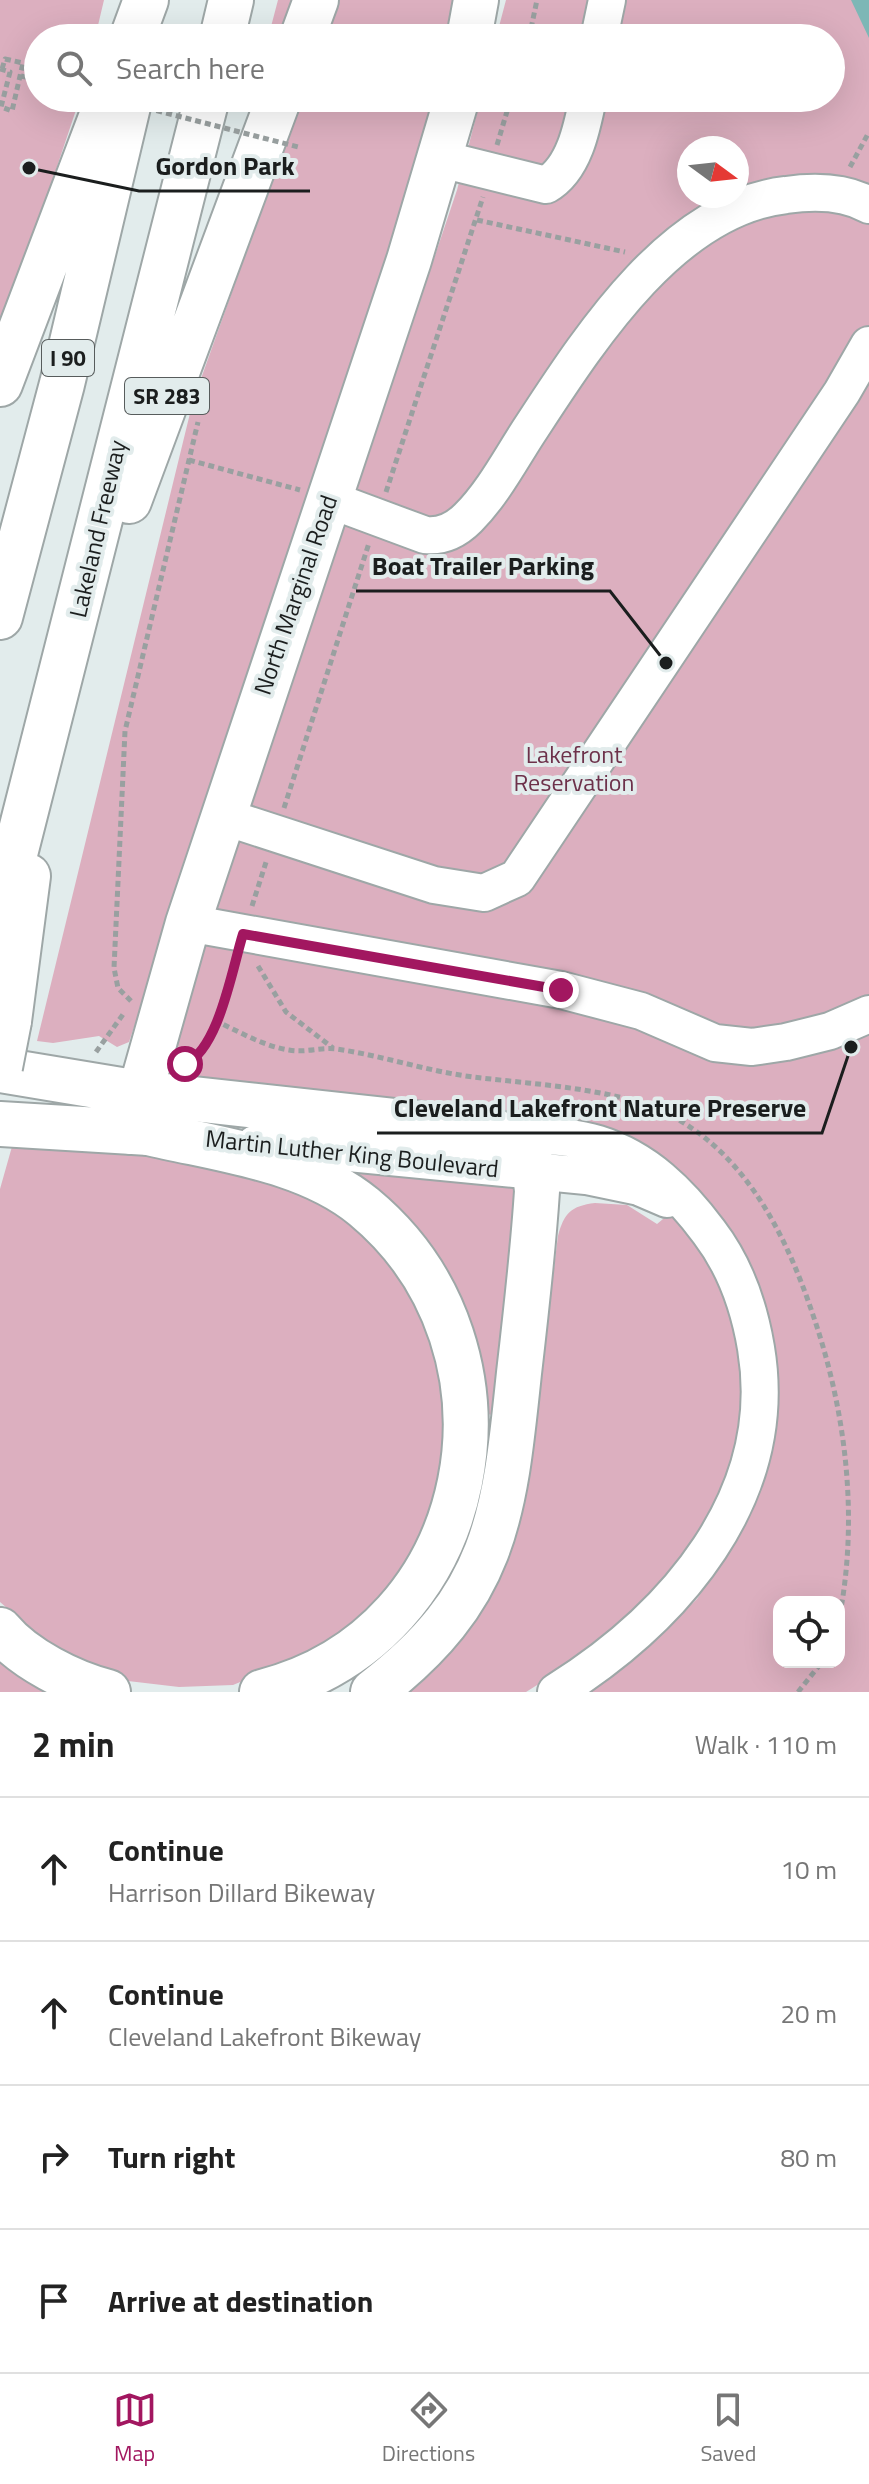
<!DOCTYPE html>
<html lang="en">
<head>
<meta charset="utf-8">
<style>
  body { margin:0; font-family:"Titillium Web",sans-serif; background:#f2f2f2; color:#222 }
  .controls { position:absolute; right:24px; bottom:24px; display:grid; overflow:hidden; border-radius:16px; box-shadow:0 8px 32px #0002 }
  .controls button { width:72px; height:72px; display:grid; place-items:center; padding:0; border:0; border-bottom:2px solid #e0e0e0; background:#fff; color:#222; font:40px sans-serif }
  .compass { position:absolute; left:677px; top:136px; width:72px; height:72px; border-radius:50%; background:#fff; box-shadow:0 8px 32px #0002; rotate:105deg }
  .stop { position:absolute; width:24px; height:24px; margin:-18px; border:6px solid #a21760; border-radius:50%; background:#fff }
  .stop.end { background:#a21760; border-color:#fff; box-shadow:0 2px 8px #0008 }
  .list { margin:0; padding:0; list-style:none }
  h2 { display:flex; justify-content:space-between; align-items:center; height:104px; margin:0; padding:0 32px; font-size:34px }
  h2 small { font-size:26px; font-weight:400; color:#767676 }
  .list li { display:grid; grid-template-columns:52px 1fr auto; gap:24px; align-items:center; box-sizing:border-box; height:144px; padding:0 32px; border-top:2px solid #e0e0e0 }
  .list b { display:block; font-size:30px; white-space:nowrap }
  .list p { margin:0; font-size:26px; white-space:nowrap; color:#767676 }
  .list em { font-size:26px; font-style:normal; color:#767676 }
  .icon { flex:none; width:44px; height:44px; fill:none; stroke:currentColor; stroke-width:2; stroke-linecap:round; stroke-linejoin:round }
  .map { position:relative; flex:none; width:869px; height:1692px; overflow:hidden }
  .search { position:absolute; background:#fff; box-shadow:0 8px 32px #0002; left:24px; right:24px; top:24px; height:88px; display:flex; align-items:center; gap:20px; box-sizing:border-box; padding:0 28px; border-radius:44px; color:#767676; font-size:30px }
  .sheet { height:680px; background:#fff }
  nav { display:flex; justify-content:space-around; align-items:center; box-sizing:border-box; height:112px; border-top:2px solid #e0e0e0; background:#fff; font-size:22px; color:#767676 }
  nav a { display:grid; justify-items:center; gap:4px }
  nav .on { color:#a21760 }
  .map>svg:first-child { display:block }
  .green { fill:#dcafbf; fill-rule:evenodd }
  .water { fill:#7db7b6 }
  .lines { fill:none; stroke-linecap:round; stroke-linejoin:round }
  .minor-casing { stroke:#9ea7a7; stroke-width:40 }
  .major-casing { stroke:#9ea7a7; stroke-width:48 }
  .highway-casing { stroke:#9ea7a7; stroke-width:48 }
  .path { stroke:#99a0a0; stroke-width:5; stroke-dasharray:6 4; stroke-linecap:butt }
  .minor { stroke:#fff; stroke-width:36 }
  .major { stroke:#fff; stroke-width:44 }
  .highway { stroke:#fff; stroke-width:44 }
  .highway-bridge-casing { stroke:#9ea7a7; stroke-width:48; stroke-linecap:butt }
  .path-bridge { stroke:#99a0a0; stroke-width:5; stroke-dasharray:6 4; stroke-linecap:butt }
  .highway-bridge { stroke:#fff; stroke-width:44 }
  .route { stroke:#a21760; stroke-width:10 }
  .labels { text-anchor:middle; stroke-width:8; stroke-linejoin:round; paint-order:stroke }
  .shield { fill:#e2ecec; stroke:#575c5c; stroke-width:2 }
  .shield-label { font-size:22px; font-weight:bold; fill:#1b1e1e }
  .street-label { font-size:24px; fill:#1b1e1e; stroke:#e2ecec }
  .park-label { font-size:24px; fill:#6d314a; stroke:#e2ecec }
  .leader { fill:none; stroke:#1b1e1e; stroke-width:3 }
  .callout-dot { fill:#1b1e1e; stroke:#e2ecec; stroke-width:3 }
  .callout-label { font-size:26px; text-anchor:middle; font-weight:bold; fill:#1b1e1e; stroke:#e2ecec; stroke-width:8; stroke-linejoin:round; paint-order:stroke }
</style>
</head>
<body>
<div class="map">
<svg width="869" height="1692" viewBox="0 0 869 1692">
  <rect width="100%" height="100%" fill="#e2ecec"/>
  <!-- green -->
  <path class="green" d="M0,0H104L95,38H38V98H80L0,337Z
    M278,0H304L289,38H268Z
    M336,0H461L453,38H321Z
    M506,0H869V1692H583L664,1630L697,1599L718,1567L738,1536L754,1499L776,1391L668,1170L205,1084C167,1058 177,1034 187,994L457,190L481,98H831V38H496ZM689,148H737V196H689ZM779,1602H839V1662H779Z
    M297,98H436L351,382L129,1042L117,1047L99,1036L53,1043L37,1041L193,401L257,222L268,170Z
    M13,1143L256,1167L317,1192L372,1242L414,1293L444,1365L452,1440L435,1516L404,1577L343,1640L233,1685L179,1687L111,1679L51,1646L0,1602V1189Z
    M341,1167L514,1182L520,1210L500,1417L484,1413Z
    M595,1203L627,1205L657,1224L669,1214L704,1249L733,1311L743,1360L742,1414L732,1472L669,1583L569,1665L526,1692H410C431,1676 448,1655 464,1634C525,1553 527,1497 538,1400C545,1346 551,1291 558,1236C564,1213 571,1206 595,1203Z
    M0,1646L73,1692H0Z"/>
  <!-- water -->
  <path class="water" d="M851,0H869V38Z"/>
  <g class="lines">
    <!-- minor casing -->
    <g class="minor-casing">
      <path id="minor" d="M599,38L607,0
        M441,159L546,185C574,169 582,128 588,98
        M328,499L425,535C442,537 456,530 468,518C492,494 509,462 527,434C586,344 670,208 786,195C814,191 844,191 869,205
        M222,816L434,885L484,893L517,878L842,392L869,345
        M188,923L561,990L641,1011L715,1043L752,1047L786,1042L830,1031L869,1014
        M496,1132C529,1136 565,1134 598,1144C646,1159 680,1193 709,1232C735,1266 749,1306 756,1348C781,1497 674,1618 556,1692
        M255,1144L586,1176L639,1187L667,1199"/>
    </g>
    <!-- major casing -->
    <g class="major-casing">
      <path id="major" d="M469,38L476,0
        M0,1070L139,1093L496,1132
        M0,1124L149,1133
        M129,1132L188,923L409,260L457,98"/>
    </g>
    <!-- highway casing -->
    <g class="highway-casing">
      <path id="highway" d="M132,38L146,0
        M222,38L231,0
        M302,38L316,0
        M0,384L102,115
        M129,501L279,98
        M0,617L62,384L130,98
        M0,913L207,98
        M9,1021L28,876
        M149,1133C220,1150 306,1159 364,1207C535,1349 483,1636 262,1692
        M0,1630C24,1659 72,1683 108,1692
        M373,1692C496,1598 504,1518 519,1373C526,1313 533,1252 537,1191C535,1160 525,1145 496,1132"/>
    </g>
    <!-- path -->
    <path class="path" d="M529,38L537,0
      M0,69L10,72L1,107L12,111L23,63L5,59L2,69
      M21,76L38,80
      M497,145L511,98
      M850,167L869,132
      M477,220L625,252
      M189,460L300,490
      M386,492L483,197
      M284,808L369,543
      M252,906L267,859
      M234,962L216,1021C240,1032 263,1046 289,1050C305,1053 321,1047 337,1049C383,1056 427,1071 473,1077C523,1083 575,1086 623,1098C729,1123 781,1219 813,1315C846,1411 859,1518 839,1619
      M258,966L286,1012L333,1048
      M131,1001L118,988L114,968L125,731L198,422
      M96,1052L124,1013
      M186,1064L204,1050L216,1021
      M798,1692L822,1662"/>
    <!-- minor -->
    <use href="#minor" class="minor"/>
    <!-- major -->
    <use href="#major" class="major"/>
    <!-- highway -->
    <use href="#highway" class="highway"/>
    <!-- highway-bridge casing -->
    <g class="highway-bridge-casing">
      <path id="highway-bridge" d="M0,1067L9,1021"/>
    </g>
    <!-- path-bridge -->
    <path class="path-bridge" d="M108,98L298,147"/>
    <!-- highway-bridge -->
    <use href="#highway-bridge" class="highway-bridge"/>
  </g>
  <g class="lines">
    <!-- route -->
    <path class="route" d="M185,1064C219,1049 232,969 243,934L561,990"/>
  </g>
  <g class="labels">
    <!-- shield labels -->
    <g class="shield">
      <rect x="42" y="340" width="52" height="36" rx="6"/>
      <rect x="125" y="378" width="84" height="36" rx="6"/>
    </g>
    <g class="shield-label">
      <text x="68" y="366">I 90</text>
      <text x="167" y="404">SR 283</text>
    </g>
    <!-- street labels -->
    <g class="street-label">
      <text transform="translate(98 529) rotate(-77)" y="8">Lakeland Freeway</text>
      <text transform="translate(296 595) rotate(-71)" y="8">North Marginal Road</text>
      <text transform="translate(352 1154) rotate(6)" y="8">Martin Luther King Boulevard</text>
    </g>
    <!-- park labels -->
    <g class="park-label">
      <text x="574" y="763">Lakefront<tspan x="574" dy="28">Reservation</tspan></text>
    </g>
  </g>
  <!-- callouts -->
  <path class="leader" d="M29 168L139 191H310M666 663L610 591H356M851 1047L822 1133H377"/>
  <g class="callout-dot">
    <circle cx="29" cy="168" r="8"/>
    <circle cx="666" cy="663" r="8"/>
    <circle cx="851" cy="1047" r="8"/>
  </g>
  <g class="callout-label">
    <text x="225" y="175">Gordon Park</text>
    <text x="483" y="575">Boat Trailer Parking</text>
    <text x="600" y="1117">Cleveland Lakefront Nature Preserve</text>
  </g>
</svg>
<div class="controls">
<button><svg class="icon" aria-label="locate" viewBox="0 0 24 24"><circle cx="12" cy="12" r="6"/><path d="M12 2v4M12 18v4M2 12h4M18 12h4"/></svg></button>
</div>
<svg class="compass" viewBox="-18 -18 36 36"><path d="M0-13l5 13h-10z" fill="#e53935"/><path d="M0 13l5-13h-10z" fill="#767676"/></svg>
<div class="stop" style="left:185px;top:1064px"></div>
<div class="stop end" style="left:561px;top:990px"></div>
<div class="search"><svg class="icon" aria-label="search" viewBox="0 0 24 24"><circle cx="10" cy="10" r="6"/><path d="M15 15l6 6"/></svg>Search here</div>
</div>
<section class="sheet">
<h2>2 min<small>Walk · 110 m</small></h2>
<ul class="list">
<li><svg class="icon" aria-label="ahead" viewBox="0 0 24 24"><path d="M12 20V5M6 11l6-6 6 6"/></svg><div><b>Continue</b><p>Harrison Dillard Bikeway</p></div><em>10 m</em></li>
<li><svg class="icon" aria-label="ahead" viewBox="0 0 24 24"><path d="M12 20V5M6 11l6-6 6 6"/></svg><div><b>Continue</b><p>Cleveland Lakefront Bikeway</p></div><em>20 m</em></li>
<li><svg class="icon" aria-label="right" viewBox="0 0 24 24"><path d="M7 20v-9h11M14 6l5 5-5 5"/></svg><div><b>Turn right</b></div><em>80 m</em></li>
<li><svg class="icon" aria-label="arrive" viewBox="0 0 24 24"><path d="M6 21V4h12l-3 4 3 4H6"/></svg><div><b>Arrive at destination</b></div></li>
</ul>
</section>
<nav>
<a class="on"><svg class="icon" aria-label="map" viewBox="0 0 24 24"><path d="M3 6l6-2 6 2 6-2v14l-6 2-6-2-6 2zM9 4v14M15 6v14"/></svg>Map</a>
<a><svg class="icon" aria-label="directions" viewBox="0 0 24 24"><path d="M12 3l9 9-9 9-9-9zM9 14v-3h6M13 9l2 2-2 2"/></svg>Directions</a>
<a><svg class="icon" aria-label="saved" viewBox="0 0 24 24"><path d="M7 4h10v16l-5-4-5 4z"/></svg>Saved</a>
</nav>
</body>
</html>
